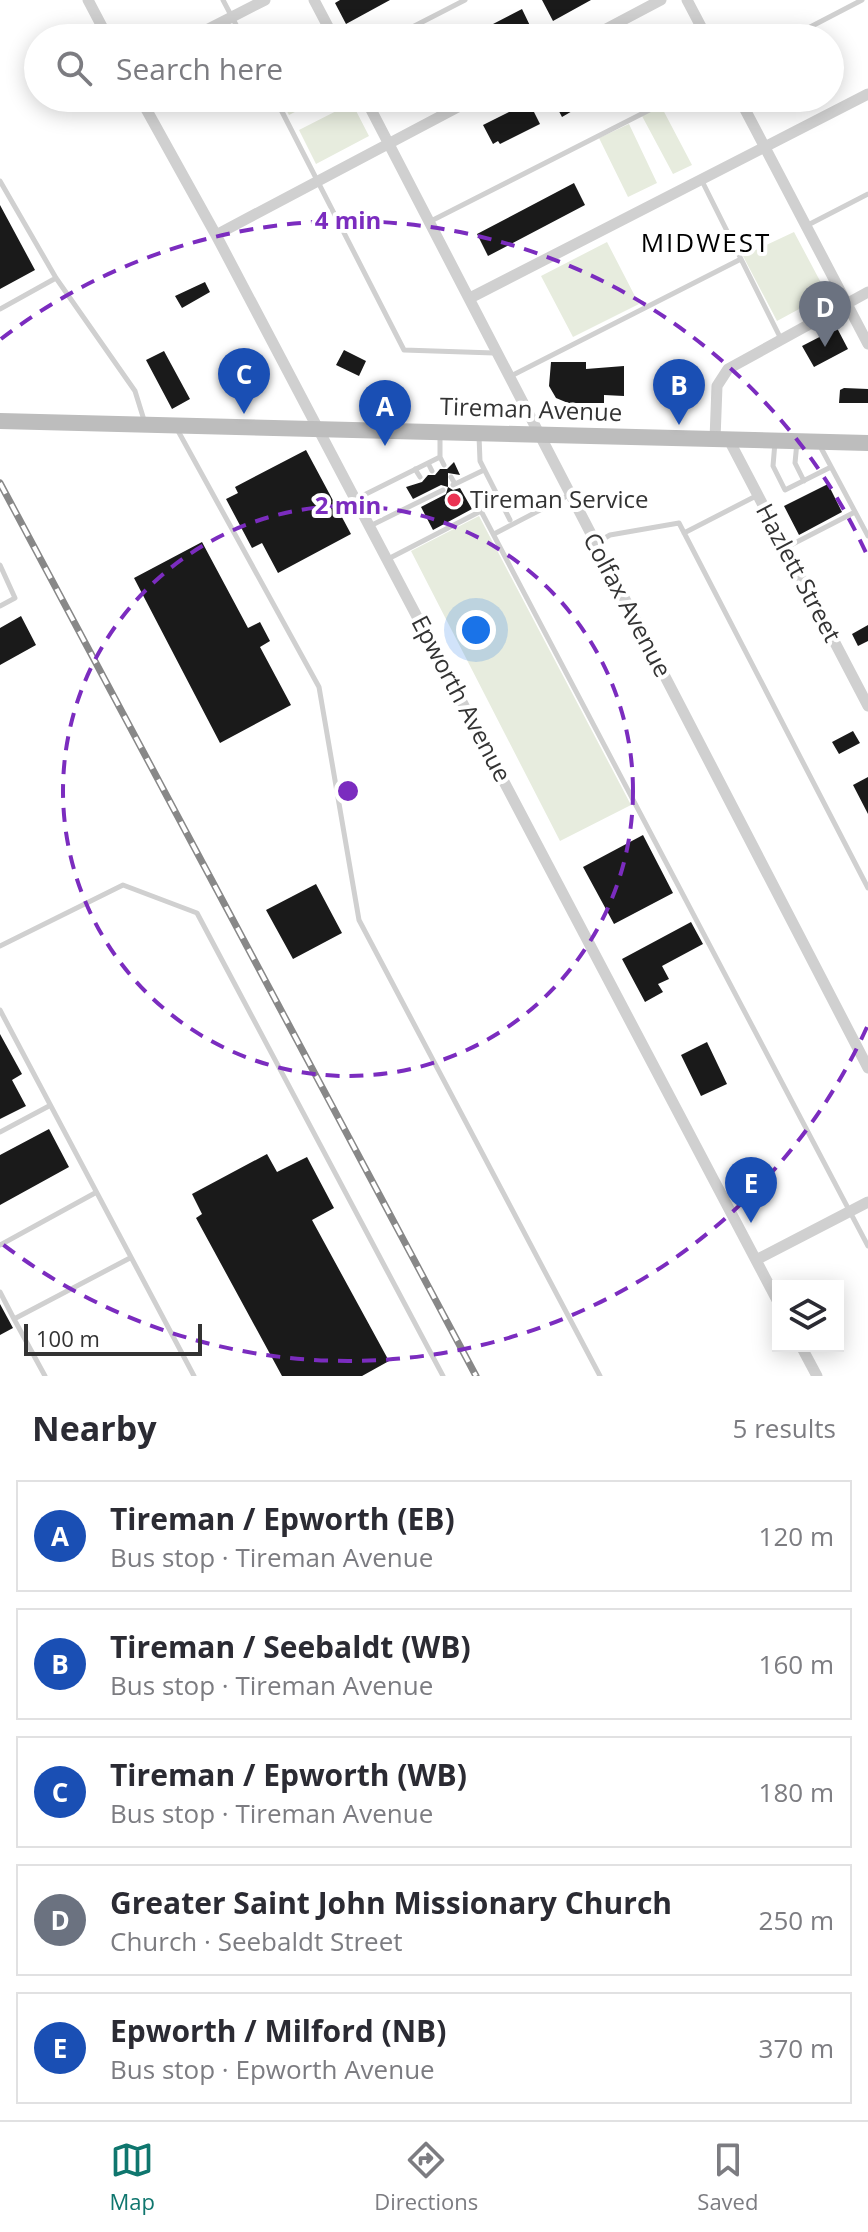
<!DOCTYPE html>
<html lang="en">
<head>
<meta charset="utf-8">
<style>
  body { margin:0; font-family:"Open Sans",sans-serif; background:#f7f7f7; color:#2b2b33 }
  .controls { position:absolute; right:24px; bottom:24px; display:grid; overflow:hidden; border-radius:0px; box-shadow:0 4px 20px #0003 }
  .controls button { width:72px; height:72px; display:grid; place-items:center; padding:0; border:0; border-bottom:2px solid #e1e1e2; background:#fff; color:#2b2b33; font:40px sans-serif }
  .scale { position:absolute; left:24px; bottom:20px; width:178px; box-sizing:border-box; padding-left:8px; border:4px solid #333; border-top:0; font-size:22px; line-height:28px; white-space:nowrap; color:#333; -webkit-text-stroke:6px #fff; paint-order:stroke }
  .you { position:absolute; left:476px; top:630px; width:28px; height:28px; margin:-20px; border:6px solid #fff; border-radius:50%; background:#1a73e8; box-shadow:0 0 0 12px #1a73e833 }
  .badge { display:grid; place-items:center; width:52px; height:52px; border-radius:50%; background:#0f766e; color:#fff; font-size:26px; font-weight:700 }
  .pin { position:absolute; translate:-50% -66px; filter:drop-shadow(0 2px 4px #0008) }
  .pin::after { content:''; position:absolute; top:42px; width:28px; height:24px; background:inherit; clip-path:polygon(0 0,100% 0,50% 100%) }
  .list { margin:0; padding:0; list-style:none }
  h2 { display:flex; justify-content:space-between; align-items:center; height:104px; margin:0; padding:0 32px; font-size:34px }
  h2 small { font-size:26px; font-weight:400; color:#7c7c81 }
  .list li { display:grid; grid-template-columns:52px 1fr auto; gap:24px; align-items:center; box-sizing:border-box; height:112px; margin:0 16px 16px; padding:0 16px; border:2px solid #e1e1e2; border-radius:0px }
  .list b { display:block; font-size:30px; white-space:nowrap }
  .list p { margin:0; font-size:26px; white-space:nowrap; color:#7c7c81 }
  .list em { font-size:26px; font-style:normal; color:#7c7c81 }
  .icon { flex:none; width:44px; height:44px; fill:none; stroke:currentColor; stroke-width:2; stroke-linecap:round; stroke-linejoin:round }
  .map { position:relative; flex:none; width:868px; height:1376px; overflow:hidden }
  .search { position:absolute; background:#fff; box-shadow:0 4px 20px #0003; left:24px; right:24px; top:24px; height:88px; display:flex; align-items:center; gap:20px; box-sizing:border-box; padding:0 28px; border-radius:44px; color:#7c7c81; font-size:30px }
  .sheet { height:744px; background:#fff }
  nav { display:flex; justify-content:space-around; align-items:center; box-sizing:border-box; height:112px; border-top:2px solid #e1e1e2; background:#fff; font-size:22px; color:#7c7c81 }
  nav a { display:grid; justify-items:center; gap:4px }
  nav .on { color:#0f766e }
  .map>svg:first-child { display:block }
  .green { fill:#e7ecde }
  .building { fill:#1a1a1a }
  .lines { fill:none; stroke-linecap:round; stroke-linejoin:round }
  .lane { stroke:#d0d0d0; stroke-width:5 }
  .street { stroke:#d0d0d0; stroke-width:11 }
  .secondary { stroke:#bdbdbd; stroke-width:16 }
  .rail-casing { stroke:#888; stroke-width:7 }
  .rail { stroke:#fff; stroke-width:4; stroke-dasharray:12; stroke-linecap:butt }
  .ring { fill:none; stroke:#7b2cbf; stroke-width:4; stroke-dasharray:14 10 }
  .poi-dot { fill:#eb3353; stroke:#fff; stroke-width:3 }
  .labels { text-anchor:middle; stroke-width:8; stroke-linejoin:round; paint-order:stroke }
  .street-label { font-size:24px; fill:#333; stroke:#fff }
  .poi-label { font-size:24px; fill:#333; stroke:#fff; text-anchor:start }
  .neighbourhood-label { font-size:26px; letter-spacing:2px; fill:#000; stroke:#fff }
  .centre { fill:#7b2cbf; stroke:#fff; stroke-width:4 }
  .ring-label { font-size:24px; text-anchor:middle; font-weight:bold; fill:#7b2cbf; stroke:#fff; stroke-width:8; stroke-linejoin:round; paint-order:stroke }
</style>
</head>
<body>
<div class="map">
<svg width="868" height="1376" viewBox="0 0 868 1376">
  <rect width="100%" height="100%" fill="#fff"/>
  <!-- green -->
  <path class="green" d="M280,98H322L289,115Z
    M352,103L369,136L316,164L299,130Z
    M661,106L692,165L673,174L642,116Z
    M629,124L657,183L628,197L599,138Z
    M794,232L827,294L777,321L743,256Z
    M607,242L639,304L573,337L541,276Z
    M479,516L631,805L560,841L411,551Z"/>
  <!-- building -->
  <path class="building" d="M340,0H390L346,24L335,3Z
    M542,0H591L553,21Z
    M522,9L534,34L526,38H479L496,29L493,24Z
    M678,24L686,38H668L664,31Z
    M552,98H568L574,110L562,117Z
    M529,102L540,124L500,144L498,141L493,144L483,125Z
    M574,183L585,205L488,256L477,234Z
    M0,205L35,270L0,289Z
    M205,282L210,292L182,308L175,296Z
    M837,328L848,349L814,367L802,346Z
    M344,350L366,361L359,376L336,365Z
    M164,351L190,399L172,409L146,360Z
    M551,362H586V369L624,366V396L604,395V403H568L556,398L549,386Z
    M844,388L868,389V403H839L840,390Z
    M306,450L351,534L278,573L262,543L252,548L226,499L238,493L235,487Z
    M454,462L460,475L448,473V487L453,490L460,488L472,509L433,530L421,507L446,494L448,487L441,485L413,499L406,487L422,482L428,475H435L440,469H447Z
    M828,484L842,512L799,535L784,506Z
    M202,542L248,628L260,622L270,641L260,647L291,705L220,743L134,578Z
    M21,616L36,645L0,665V628Z
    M868,625V641L858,646L852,634Z
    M853,731L860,743L839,754L832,742Z
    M868,777V814L853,785Z
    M643,835L673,893L614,924L583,867Z
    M316,884L342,933L293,959L266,910Z
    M691,922L703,944L662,966L669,979L658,984L663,992L645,1002L622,959Z
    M0,1034L22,1074L12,1080L26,1106L0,1119Z
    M707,1042L727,1084L701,1096L681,1055Z
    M49,1129L69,1167L0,1205V1155Z
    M267,1154L277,1172L307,1157L334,1208L312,1220L389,1361L362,1376H282L196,1218L202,1214L192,1194Z
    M0,1304L13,1328L0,1335Z"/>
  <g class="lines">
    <!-- lane -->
    <path class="lane" d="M223,0L243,38
      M391,38L465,0
      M789,38L862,0
      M275,98L404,350L494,353
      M701,179L781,339
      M0,181L56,278L135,391L144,420
      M431,221L673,98
      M806,226L868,194
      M0,309L56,278
      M511,376L741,259
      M177,429L319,687L359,920L600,1376
      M440,435V457L444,465
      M479,436L480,461L510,520
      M775,442L773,466L785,490L831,467
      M797,442L795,463L804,481
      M820,446L868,536
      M428,463L432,471
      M415,469L420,477
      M451,477L455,484
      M453,485L484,470
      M356,499L440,457
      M370,526L443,490
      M684,533L756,496
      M494,534L569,495
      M596,543L610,535L679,523L868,888
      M787,547L855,512
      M388,559L481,511L868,1246
      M0,565L15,598L0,606
      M0,946L123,885L197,913L443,1376
      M0,1010L194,1376
      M0,1132L49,1106
      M0,1245L95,1193
      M0,1292L14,1319L130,1258
      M14,1319L45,1376"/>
    <!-- street -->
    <path class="street" d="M88,0L108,38
      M314,0L334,38
      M687,0L707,38
      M191,38L265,0
      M589,38L661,0
      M140,98L216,235L778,1302
      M365,98L868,1068
      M739,98L868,344
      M216,235L475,98
      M470,298L868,94
      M715,439L717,386L728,369L868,292
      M729,440L868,706
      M756,1260L868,1202
      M801,1346L817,1376"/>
    <!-- secondary -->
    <path class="secondary" d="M0,421L868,443"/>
    <!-- rail casing -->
    <g class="rail-casing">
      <path id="rail" d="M0,483L476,1376"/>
    </g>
    <!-- rail -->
    <use href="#rail" class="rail"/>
  </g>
  <!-- distance rings -->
  <g class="ring">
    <circle cx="348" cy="791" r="285"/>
    <path d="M867 1027A570 570 0 0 1 1 1243M1 339A570 570 0 0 1 867 555"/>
  </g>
  <!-- markers -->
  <circle class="poi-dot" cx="454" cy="500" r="8"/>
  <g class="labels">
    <!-- street labels -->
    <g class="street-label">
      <text transform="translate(531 410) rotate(2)" y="8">Tireman Avenue</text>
      <text transform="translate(798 573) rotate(62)" y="8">Hazlett Street</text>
      <text transform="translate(627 605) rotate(62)" y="8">Colfax Avenue</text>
      <text transform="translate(461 699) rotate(62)" y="8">Epworth Avenue</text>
    </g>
    <!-- poi labels -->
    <g class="poi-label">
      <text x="470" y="508">Tireman Service</text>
    </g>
    <!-- neighbourhood labels -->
    <g class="neighbourhood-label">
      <text x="706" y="252">MIDWEST</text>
    </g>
  </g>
  <circle cx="348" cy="791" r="12" class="centre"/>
  <g class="ring-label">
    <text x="348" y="229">4 min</text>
    <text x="348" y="514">2 min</text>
  </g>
</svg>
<div class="controls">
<button><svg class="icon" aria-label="layers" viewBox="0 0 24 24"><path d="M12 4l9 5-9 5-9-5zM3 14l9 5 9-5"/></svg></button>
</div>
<div class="scale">100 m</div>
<div class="you"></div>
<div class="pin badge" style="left:385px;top:446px;background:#1a4fb4">A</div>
<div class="pin badge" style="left:679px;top:425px;background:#1a4fb4">B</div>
<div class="pin badge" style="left:244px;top:414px;background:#1a4fb4">C</div>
<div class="pin badge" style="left:825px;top:347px;background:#6b7280">D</div>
<div class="pin badge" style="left:751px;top:1223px;background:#1a4fb4">E</div>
<div class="search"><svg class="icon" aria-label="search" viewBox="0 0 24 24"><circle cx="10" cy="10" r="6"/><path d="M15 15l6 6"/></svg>Search here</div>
</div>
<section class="sheet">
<h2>Nearby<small>5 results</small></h2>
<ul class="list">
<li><span class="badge" style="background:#1a4fb4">A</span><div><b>Tireman / Epworth (EB)</b><p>Bus stop · Tireman Avenue</p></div><em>120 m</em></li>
<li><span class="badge" style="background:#1a4fb4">B</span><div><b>Tireman / Seebaldt (WB)</b><p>Bus stop · Tireman Avenue</p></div><em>160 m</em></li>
<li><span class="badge" style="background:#1a4fb4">C</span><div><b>Tireman / Epworth (WB)</b><p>Bus stop · Tireman Avenue</p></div><em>180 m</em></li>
<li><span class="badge" style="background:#6b7280">D</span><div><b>Greater Saint John Missionary Church</b><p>Church · Seebaldt Street</p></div><em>250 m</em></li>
<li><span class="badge" style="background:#1a4fb4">E</span><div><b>Epworth / Milford (NB)</b><p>Bus stop · Epworth Avenue</p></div><em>370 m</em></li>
</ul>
</section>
<nav>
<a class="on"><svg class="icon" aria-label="map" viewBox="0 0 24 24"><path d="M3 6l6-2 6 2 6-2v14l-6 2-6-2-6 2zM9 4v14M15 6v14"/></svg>Map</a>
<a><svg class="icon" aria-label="directions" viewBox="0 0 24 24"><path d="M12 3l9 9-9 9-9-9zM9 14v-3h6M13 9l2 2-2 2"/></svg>Directions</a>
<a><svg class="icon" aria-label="saved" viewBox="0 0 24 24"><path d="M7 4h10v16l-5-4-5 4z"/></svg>Saved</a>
</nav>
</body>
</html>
